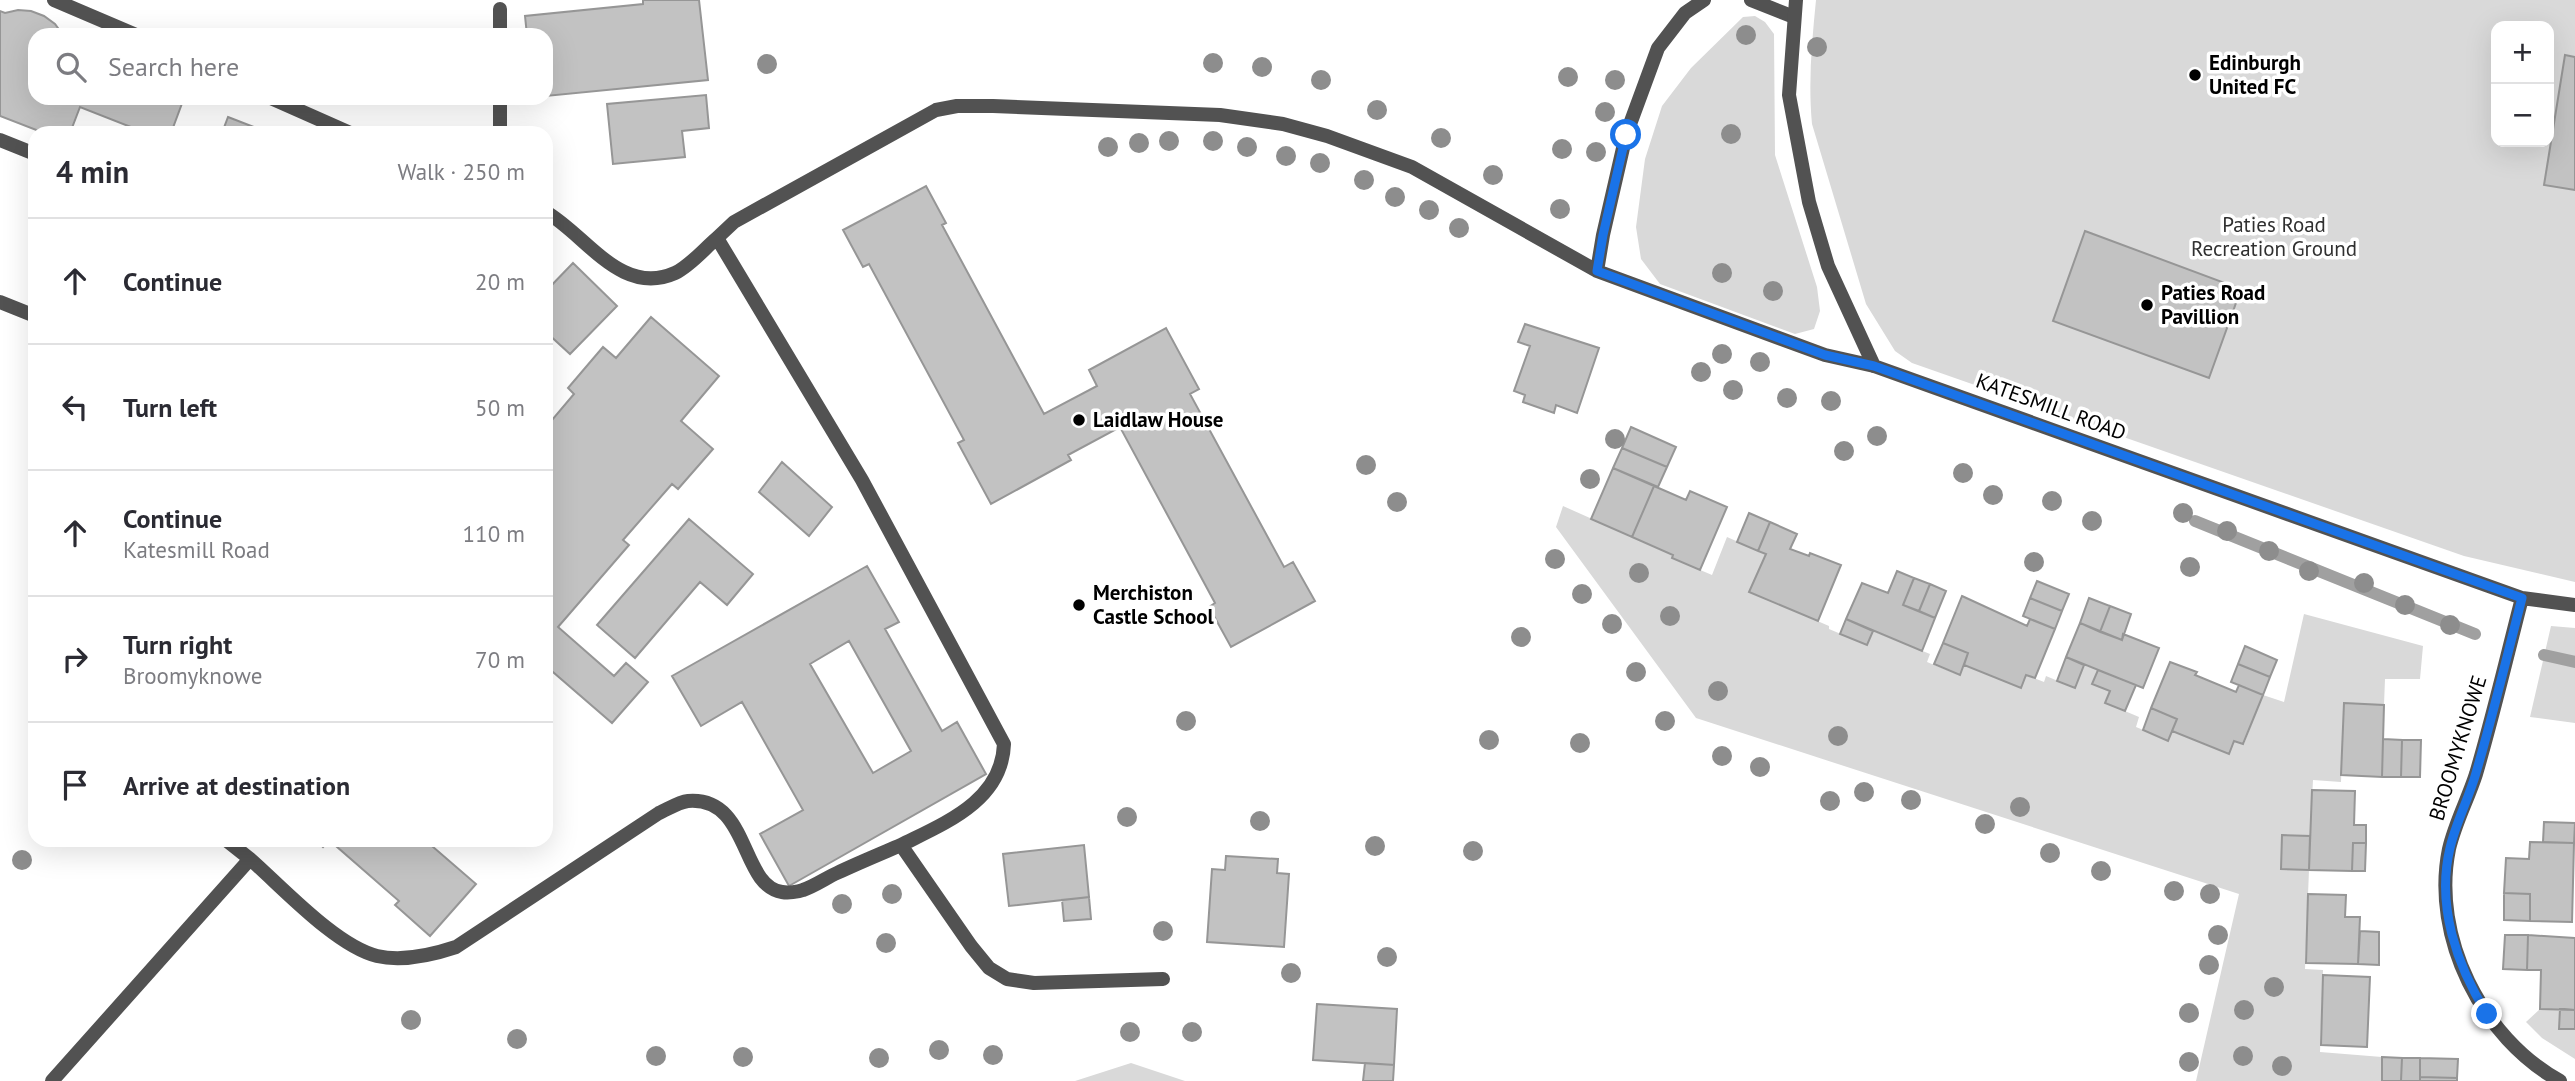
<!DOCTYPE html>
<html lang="en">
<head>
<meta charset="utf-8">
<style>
  body { margin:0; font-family:"PT Sans",sans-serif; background:#f2f2f3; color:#2b2b33 }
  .controls { position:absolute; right:21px; top:21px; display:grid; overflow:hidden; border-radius:14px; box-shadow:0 7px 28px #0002 }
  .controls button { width:63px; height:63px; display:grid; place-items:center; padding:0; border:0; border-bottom:2px solid #e1e1e2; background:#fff; color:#2b2b33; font:35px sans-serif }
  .stop { position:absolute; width:21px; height:21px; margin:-16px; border:5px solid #1a73e8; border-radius:50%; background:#fff }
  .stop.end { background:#1a73e8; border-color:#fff; box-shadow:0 2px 7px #0008 }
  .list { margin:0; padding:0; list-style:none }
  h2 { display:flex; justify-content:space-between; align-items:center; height:91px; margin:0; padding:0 28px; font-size:30px }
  h2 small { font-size:23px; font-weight:400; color:#7c7c81 }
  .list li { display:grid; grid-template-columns:46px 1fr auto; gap:21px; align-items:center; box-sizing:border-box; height:126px; padding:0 28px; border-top:2px solid #e1e1e2 }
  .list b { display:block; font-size:26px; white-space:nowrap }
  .list p { margin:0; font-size:23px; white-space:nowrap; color:#7c7c81 }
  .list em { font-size:23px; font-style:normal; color:#7c7c81 }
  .icon { flex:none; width:38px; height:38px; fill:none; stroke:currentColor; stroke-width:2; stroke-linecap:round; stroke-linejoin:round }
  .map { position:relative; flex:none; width:2575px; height:1081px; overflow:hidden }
  .search { position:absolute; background:#fff; box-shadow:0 7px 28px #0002; left:28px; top:28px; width:525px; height:77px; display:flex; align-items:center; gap:18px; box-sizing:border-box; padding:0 24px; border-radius:21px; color:#7c7c81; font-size:26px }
  .panel { position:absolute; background:#fff; box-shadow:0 7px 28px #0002; left:28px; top:126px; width:525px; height:721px; border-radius:21px }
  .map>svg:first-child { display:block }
  .green { fill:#d9d9d9; fill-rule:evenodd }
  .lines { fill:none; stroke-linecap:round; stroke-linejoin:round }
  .stream { stroke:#a0a0a0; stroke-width:12 }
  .building { fill:#c2c2c2; stroke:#969696; stroke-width:2; fill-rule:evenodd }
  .service { stroke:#525252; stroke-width:14 }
  .minor { stroke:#525252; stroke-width:14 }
  .tree { fill:#8d8d8d }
  .route { stroke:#1a73e8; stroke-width:9 }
  .poi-dot { fill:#000; stroke:#fff; stroke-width:2.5 }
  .labels { text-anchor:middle; stroke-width:7; stroke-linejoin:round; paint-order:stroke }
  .poi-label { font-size:21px; font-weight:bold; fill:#000; stroke:#fff; text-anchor:start }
  .park-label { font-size:21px; fill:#303030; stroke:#fff }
  .street-label { font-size:21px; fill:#000; stroke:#fff }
</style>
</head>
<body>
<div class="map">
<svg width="2575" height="1081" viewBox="0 0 2575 1081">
  <rect width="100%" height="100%" fill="#fff"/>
  <!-- green -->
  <path class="green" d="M1816,0H2575V582L2464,556L1912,363L1895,351L1866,304L1812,124C1808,82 1812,41 1816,0ZM2496,26H2549V142H2496Z
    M1755,16L1765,22L1774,34L1775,155L1817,287L1820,311L1814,329L1795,334L1660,284L1641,259L1636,227L1645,159L1662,106L1691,68L1743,17Z
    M1563,506L1673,555L1672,558L1712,575L1727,537L1766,554L1750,592L1829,626V629L1867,645L1873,631L1930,654L1927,662L1959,675L1964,665L2021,688L2026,675L2044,682L2046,676L2075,688L2084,665L2098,670L2093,684L2110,691L2106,703L2139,717L2136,727L2168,740L2172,731L2229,753L2234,741L2244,744L2263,695L2284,702L2304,614L2423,646L2420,679H2385L2384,705L2344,703L2341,782L2313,780L2310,836H2282L2281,869L2309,870L2305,969L2323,970L2320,1052L2382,1057V1081H2196L2239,894L1696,718L1556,527Z
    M2551,626L2575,628V723L2530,717Z
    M2540,1009H2560L2559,1028L2575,1029V1059L2542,1038L2526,1022Z
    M1131,1063L1185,1081H1075Z"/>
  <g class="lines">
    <!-- stream -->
    <path class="stream" d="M2195,521L2475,634
      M2544,655L2575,662"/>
  </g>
  <!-- building -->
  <path class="building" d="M643,0H699L708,80L546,96V35H527L525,16L643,4Z
    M18,10L31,11L44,16L55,24L63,35H35V98H184L171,133H146L80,107L70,133H44L0,116V11L5,13Z
    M2565,55L2575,57V190L2544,185Z
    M706,95L709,128L682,131L685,157L613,164L607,104Z
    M228,117L269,133H222Z
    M926,186L946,223L942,225L1044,414L1097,386L1089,370L1166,328L1199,389L1190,394L1284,567L1293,562L1315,601L1231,647L1209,607L1215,603L1120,427L1068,455L1071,460L991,504L958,443L964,440L869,264L863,267L843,230Z
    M2085,231L2241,289L2209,378L2053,321Z
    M573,263L617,306L570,354L546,332V291Z
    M651,317L719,376L681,421L713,449L678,489L672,484L623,540L629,545L558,627L614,676L626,663L648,682L612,723L546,666V427L574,394L568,388L603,347L616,358Z
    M1525,324L1599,348L1577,413L1556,405L1554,413L1523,402L1525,395L1514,391L1530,346L1518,342Z
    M1631,427L1676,447L1667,467L1622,448Z
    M1622,448L1667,467L1658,487L1613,468Z
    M782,462L832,507L809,536L759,492Z
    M1613,468L1654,486L1632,537L1591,519Z
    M1654,486L1686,500L1690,491L1727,507L1700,570L1672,558L1673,555L1632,537Z
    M1749,513L1770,522L1758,551L1737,542Z
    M689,519L753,574L727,605L700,582L635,658L597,625Z
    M1770,522L1797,534L1790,549L1809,556L1810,553L1841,565L1818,621L1749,592L1766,554L1758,551Z
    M867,566L899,622L885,629L942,731L957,722L986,774L789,886L760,834L803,810L742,702L701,726L672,676ZM849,641L911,751L873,773L810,664Z
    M1897,571L1914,578L1903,605L1935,618L1922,651L1846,619L1862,583L1888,593Z
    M1914,578L1930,584L1919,611L1903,605Z
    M2037,581L2069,594L2062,611L2030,598Z
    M1930,584L1946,591L1935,618L1919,611Z
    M1962,596L2027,626L2030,619L2055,629L2035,678L2026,675L2021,688L1964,665L1968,653L1943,643Z
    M2030,598L2062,611L2055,629L2023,616Z
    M2089,598L2110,606L2100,632L2080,623Z
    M2110,606L2131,614L2122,640L2100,632Z
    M1846,619L1873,631L1867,645L1840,634Z
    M2080,623L2122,640L2123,634L2159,648L2143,688L2066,657Z
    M1943,643L1968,653L1960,675L1934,664Z
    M2245,646L2277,660L2270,677L2238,664Z
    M2066,657L2084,665L2075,688L2057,681Z
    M2170,662L2197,672L2195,675L2236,692L2239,685L2263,695L2243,744L2234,741L2229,754L2172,731L2177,719L2151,708Z
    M2238,664L2270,677L2263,695L2231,682Z
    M2098,670L2136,685L2125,711L2105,703L2110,691L2092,684Z
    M2344,703L2384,705L2382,777L2341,775Z
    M2151,708L2177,719L2168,741L2143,730Z
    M2383,739L2402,740L2401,777H2382Z
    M2402,740H2421L2420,777H2401Z
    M2312,790L2355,791L2354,825H2366V843H2353L2352,871L2309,870Z
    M2544,822L2575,823L2574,843L2543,842Z
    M2282,835L2310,836L2309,870L2281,869Z
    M316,840H425L476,884L430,936L395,905L399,901L329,840L323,847Z
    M2530,842L2574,843L2572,922L2530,921V894L2504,893L2506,858L2529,859Z
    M2353,843H2366L2365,871H2352Z
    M1084,845L1089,897L1009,906L1003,854Z
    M1226,856L1278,859L1277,873L1289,874L1284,947L1207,942L1212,869L1225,870Z
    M2504,893L2530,894V921L2504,920Z
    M2308,894L2346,895L2345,917H2360L2358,964L2306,963Z
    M1089,897L1091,919L1064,921L1062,900Z
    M2360,931L2379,932V965L2358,964Z
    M2505,935H2528L2527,970L2503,969Z
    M2528,935L2575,938V1010L2540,1009L2541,970H2527Z
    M2323,975L2370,977L2367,1047L2321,1045Z
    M1317,1004L1397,1009L1394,1065L1313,1060Z
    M2560,1009L2575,1010V1029H2559Z
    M2382,1057L2402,1058L2401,1081H2382Z
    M2402,1058H2420V1081H2401Z
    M2420,1058L2458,1059L2457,1078L2420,1077Z
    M1365,1063L1394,1065L1393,1081H1363Z
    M2420,1077L2457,1078V1081H2420Z"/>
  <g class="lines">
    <!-- service -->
    <path class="service" d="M54,0L136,35
      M1751,0L1794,17
      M500,35V9
      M271,98L350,133
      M500,133V98
      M0,140L35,154
      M546,212C586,235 621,297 675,273C690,266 704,249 717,238
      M1597,271L1603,235L1626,135L1658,48L1685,13L1704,0
      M0,302L35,316
      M226,840L250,859
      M1163,979L1034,983L1007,979L989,968L971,946L901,845C945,823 1002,801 1004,744L862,480L717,238L734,222L936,110L957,106H993L1220,115L1283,124L1327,136L1412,167L1597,271L1825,355L1874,366
      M52,1081L250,859C282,887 336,946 377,956C403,962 432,955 456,947L659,813C668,809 679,802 688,801C750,796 740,886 782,892C788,893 798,892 803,890C815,886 826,878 837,873C858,863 880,854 901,845"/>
    <!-- minor -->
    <path class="minor" d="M1796,0L1789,95L1809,202L1828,266L1874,366L2522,598L2575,605
      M2522,598C2507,656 2493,716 2476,774C2468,799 2455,823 2449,849C2431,937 2482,1038 2560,1081"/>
  </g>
  <!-- trees -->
  <g class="tree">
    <circle cx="1746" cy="35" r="10"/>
    <circle cx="1817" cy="47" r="10"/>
    <circle cx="1213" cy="63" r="10"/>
    <circle cx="767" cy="64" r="10"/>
    <circle cx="1262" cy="67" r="10"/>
    <circle cx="1568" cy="77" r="10"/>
    <circle cx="1321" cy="80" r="10"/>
    <circle cx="1615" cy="80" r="10"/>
    <circle cx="1377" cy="110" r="10"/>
    <circle cx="1605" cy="112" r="10"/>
    <circle cx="1731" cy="134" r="10"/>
    <circle cx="1441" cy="138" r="10"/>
    <circle cx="1169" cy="141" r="10"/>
    <circle cx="1213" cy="141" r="10"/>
    <circle cx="1139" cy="143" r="10"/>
    <circle cx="1108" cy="147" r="10"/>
    <circle cx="1247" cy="147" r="10"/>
    <circle cx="1562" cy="149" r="10"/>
    <circle cx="1596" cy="152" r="10"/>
    <circle cx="1286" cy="156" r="10"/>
    <circle cx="1320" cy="163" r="10"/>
    <circle cx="1493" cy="175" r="10"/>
    <circle cx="1364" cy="180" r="10"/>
    <circle cx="1395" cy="197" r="10"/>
    <circle cx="1560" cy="209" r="10"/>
    <circle cx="1429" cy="210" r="10"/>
    <circle cx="1459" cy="228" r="10"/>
    <circle cx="1722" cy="273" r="10"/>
    <circle cx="1773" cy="291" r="10"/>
    <circle cx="1722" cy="354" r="10"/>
    <circle cx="1760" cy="362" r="10"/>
    <circle cx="1701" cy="372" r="10"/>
    <circle cx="1733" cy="390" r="10"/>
    <circle cx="1787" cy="398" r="10"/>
    <circle cx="1831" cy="401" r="10"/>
    <circle cx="1877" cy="436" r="10"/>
    <circle cx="1615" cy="439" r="10"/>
    <circle cx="1844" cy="451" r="10"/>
    <circle cx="1366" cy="465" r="10"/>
    <circle cx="1963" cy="473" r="10"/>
    <circle cx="1590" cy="479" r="10"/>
    <circle cx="1993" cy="495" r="10"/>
    <circle cx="2052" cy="501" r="10"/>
    <circle cx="1397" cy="502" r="10"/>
    <circle cx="2183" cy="513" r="10"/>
    <circle cx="2092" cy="521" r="10"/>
    <circle cx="2227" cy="531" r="10"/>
    <circle cx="2269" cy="551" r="10"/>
    <circle cx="1555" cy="559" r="10"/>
    <circle cx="2034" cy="562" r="10"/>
    <circle cx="2190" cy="567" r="10"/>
    <circle cx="2309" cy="571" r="10"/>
    <circle cx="1639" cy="573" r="10"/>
    <circle cx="2364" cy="583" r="10"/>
    <circle cx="1582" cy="594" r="10"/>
    <circle cx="2405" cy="605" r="10"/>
    <circle cx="1670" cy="616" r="10"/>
    <circle cx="1612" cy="624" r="10"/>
    <circle cx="2450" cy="625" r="10"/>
    <circle cx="1521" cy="637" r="10"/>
    <circle cx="1636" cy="672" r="10"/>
    <circle cx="1718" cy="691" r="10"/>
    <circle cx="1186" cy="721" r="10"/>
    <circle cx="1665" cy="721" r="10"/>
    <circle cx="1838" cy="736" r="10"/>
    <circle cx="1489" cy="740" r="10"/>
    <circle cx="1580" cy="743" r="10"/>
    <circle cx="1722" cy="756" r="10"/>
    <circle cx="1760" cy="767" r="10"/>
    <circle cx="1864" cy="792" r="10"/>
    <circle cx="1911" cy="800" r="10"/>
    <circle cx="1830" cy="801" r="10"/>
    <circle cx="2020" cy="807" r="10"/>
    <circle cx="1127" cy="817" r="10"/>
    <circle cx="1260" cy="821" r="10"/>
    <circle cx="1985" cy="824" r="10"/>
    <circle cx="1375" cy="846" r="10"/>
    <circle cx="1473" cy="851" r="10"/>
    <circle cx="2050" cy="853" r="10"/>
    <circle cx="22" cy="860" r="10"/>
    <circle cx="2101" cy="871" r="10"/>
    <circle cx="2174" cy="891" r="10"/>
    <circle cx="892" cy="894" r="10"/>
    <circle cx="2210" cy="894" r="10"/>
    <circle cx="842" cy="904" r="10"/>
    <circle cx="1163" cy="931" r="10"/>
    <circle cx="2218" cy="935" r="10"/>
    <circle cx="886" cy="943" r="10"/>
    <circle cx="1387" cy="957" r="10"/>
    <circle cx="2209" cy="965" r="10"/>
    <circle cx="1291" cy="973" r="10"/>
    <circle cx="2274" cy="987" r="10"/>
    <circle cx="2244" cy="1010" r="10"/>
    <circle cx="2189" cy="1013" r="10"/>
    <circle cx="411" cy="1020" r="10"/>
    <circle cx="1130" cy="1032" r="10"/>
    <circle cx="1192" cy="1032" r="10"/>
    <circle cx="517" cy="1039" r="10"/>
    <circle cx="939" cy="1050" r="10"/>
    <circle cx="993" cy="1055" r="10"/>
    <circle cx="656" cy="1056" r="10"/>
    <circle cx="2243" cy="1056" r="10"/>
    <circle cx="743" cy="1057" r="10"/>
    <circle cx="879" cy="1058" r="10"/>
    <circle cx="2189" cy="1062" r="10"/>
    <circle cx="2282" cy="1066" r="10"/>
  </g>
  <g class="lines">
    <!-- route -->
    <path class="route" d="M1626,135L1603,235L1597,271L1825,355L1874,366L2522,598C2507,656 2493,715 2476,773C2469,798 2456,822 2450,848C2436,906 2457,966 2487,1014"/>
  </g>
  <!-- markers -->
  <g class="poi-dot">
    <circle cx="2195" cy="75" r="7"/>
    <circle cx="2147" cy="305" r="7"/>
    <circle cx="1079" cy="420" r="7"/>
    <circle cx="1079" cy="605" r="7"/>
  </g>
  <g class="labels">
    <!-- poi labels -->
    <g class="poi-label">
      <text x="2209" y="70">Edinburgh<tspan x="2209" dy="24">United FC</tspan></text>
      <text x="2161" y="300">Paties Road<tspan x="2161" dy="24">Pavillion</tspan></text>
      <text x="1093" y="427">Laidlaw House</text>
      <text x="1093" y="600">Merchiston<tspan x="1093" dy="24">Castle School</tspan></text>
    </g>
    <!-- park labels -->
    <g class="park-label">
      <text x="2274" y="232">Paties Road<tspan x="2274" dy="24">Recreation Ground</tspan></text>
    </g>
    <!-- street labels -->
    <g class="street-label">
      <text transform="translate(2051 407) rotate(20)" y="7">KATESMILL ROAD</text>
      <text transform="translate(2458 748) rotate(-73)" y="7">BROOMYKNOWE</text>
    </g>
  </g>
</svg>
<div class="controls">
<button>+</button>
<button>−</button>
</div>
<div class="stop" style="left:1626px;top:135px"></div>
<div class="stop end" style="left:2487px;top:1014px"></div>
<div class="search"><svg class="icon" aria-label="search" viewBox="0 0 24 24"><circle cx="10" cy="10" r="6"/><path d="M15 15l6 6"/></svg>Search here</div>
<section class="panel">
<h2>4 min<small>Walk · 250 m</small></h2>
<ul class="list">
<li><svg class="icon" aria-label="ahead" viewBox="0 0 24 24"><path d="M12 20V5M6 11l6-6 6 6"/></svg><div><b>Continue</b></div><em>20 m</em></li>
<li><svg class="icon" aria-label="left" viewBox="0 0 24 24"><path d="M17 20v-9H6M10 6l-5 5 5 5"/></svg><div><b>Turn left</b></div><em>50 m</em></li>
<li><svg class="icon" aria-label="ahead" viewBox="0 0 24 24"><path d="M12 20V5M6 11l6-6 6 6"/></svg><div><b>Continue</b><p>Katesmill Road</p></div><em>110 m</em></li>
<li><svg class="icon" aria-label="right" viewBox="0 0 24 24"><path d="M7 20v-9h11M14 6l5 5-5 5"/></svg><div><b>Turn right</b><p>Broomyknowe</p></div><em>70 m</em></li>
<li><svg class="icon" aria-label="arrive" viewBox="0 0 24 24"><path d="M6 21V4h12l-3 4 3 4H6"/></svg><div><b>Arrive at destination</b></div></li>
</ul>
</section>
</div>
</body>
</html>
